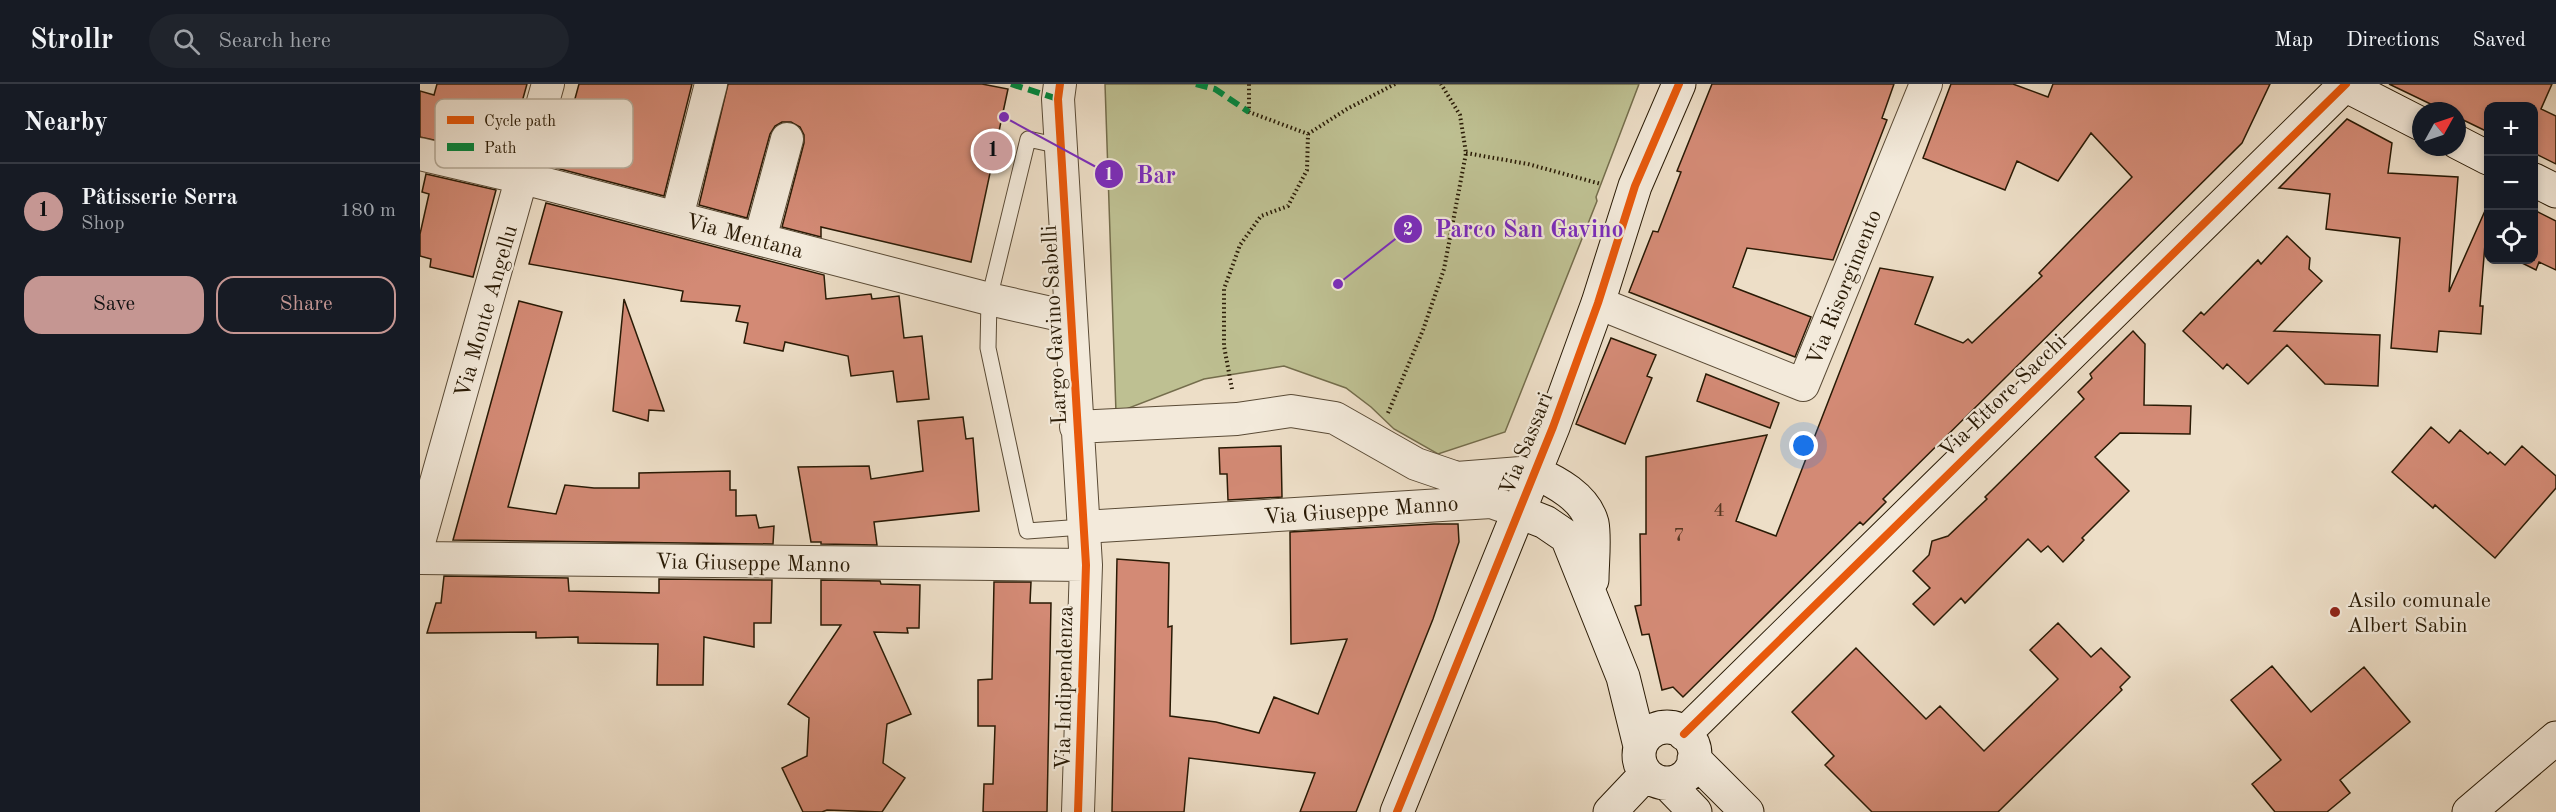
<!DOCTYPE html>
<html lang="en">
<head>
<meta charset="utf-8">
<style>
  body { margin:0; font-family:"Old Standard TT",serif; background:#20242c; color:#f1f3f6 }
  .controls { position:absolute; right:18px; top:18px; display:grid; overflow:hidden; border-radius:12px; box-shadow:0 3px 9px #0003 }
  .controls button { width:54px; height:54px; display:grid; place-items:center; padding:0; border:0; border-bottom:2px solid #363941; background:#171b24; color:#f1f3f6; font:30px sans-serif }
  .compass { position:absolute; left:1992px; top:18px; width:54px; height:54px; border-radius:50%; background:#171b24; box-shadow:0 3px 9px #0003; rotate:50deg }
  .you { position:absolute; left:1384px; top:362px; width:21px; height:21px; margin:-15px; border:4px solid #fff; border-radius:50%; background:#1a73e8; box-shadow:0 0 0 9px #1a73e833 }
  .badge { display:grid; place-items:center; width:39px; height:39px; border-radius:50%; background:#c59692; color:#111; font-size:20px; font-weight:700 }
  .pin { position:absolute; translate:-50% -50%; border:3px solid #fff; box-shadow:0 2px 6px #0006 }
  .list { margin:0; padding:0; list-style:none }
  h2 { display:flex; justify-content:space-between; align-items:center; height:78px; margin:0; padding:0 24px; font-size:26px }
  h2 small { font-size:20px; font-weight:400; color:#9ea1a6 }
  .list li { display:grid; grid-template-columns:39px 1fr auto; gap:18px; align-items:center; box-sizing:border-box; height:96px; padding:0 24px; border-top:2px solid #363941 }
  .list b { display:block; font-size:22px; white-space:nowrap }
  .list p { margin:0; font-size:20px; white-space:nowrap; color:#9ea1a6 }
  .list em { font-size:20px; font-style:normal; color:#9ea1a6 }
  .actions { display:flex; gap:12px; padding:18px 24px }
  .actions a { flex:1; padding:14px 0; border:2px solid #c59692; border-radius:18px; text-align:center; font-size:21px; color:#c59692 }
  .actions .main { background:#c59692; color:#111 }
  .icon { flex:none; width:33px; height:33px; fill:none; stroke:currentColor; stroke-width:2; stroke-linecap:round; stroke-linejoin:round }
  .map { position:relative; flex:none; width:2136px; height:728px; overflow:hidden }
  header { display:flex; align-items:center; gap:36px; box-sizing:border-box; height:84px; padding:0 30px; background:#171b24; border-bottom:2px solid #363941 }
  header strong { font-size:28px }
  nav { display:flex; gap:33px; margin-inline-start:auto; font-size:21px }
  .search { width:420px; height:54px; background:#20242c; display:flex; align-items:center; gap:15px; box-sizing:border-box; padding:0 21px; border-radius:33px; color:#9ea1a6; font-size:22px }
  main { display:flex }
  aside { flex:1; background:#171b24 }
  .map>svg:first-child { display:block }
  .green { fill:#bec092; stroke:#746d4c; stroke-width:1.5 }
  .building { fill:#d38a75; stroke:#291a05; stroke-width:1.5 }
  .lines { fill:none; stroke-linecap:round; stroke-linejoin:round }
  .lane-casing { stroke:#5a4b36; stroke-width:17 }
  .street-casing { stroke:#5a4b36; stroke-width:34 }
  .secondary-casing { stroke:#291a05; stroke-width:35 }
  .path { stroke:#291a05; stroke-width:4; stroke-dasharray:1.5 3; stroke-linecap:butt }
  .lane { stroke:#f3eadb; stroke-width:15 }
  .street { stroke:#f3eadb; stroke-width:32 }
  .secondary { stroke:#f3eadb; stroke-width:33 }
  .quiet { stroke:#00873e; stroke-width:6; stroke-dasharray:12 6; stroke-linecap:butt }
  .cycleway-casing { stroke:#f3eadb; stroke-width:11 }
  .cycleway { stroke:#e8590c; stroke-width:8 }
  .poi-dot { fill:#8f2418; stroke:#f3eadb; stroke-width:2 }
  .labels { text-anchor:middle; stroke-width:4.5; stroke-linejoin:round; paint-order:stroke }
  .number-label { font-size:20px; fill:#543621 }
  .street-label { font-size:22px; fill:#291a05; stroke:#f3eadb }
  .poi-label { font-size:22px; fill:#291a05; stroke:#f3eadb; text-anchor:start }
  .key { fill:#f3eadb; stroke:#b6ac9b; stroke-width:1.5 }
  .key-label { font-size:16px; fill:#291a05 }
  .leader { fill:none; stroke:#7b2cbf; stroke-width:2 }
  .callout-dot { fill:#7b2cbf; stroke:#f3eadb; stroke-width:2 }
  .mark-label { font-size:18px; text-anchor:middle; font-weight:bold; fill:#fff }
  .callout-label { font-size:24px; text-anchor:middle; font-weight:bold; fill:#7b2cbf; stroke:#f3eadb; stroke-width:4.5; stroke-linejoin:round; paint-order:stroke }
</style>
</head>
<body>
<header>
<strong>Strollr</strong>
<div class="search"><svg class="icon" aria-label="search" viewBox="0 0 24 24"><circle cx="10" cy="10" r="6"/><path d="M15 15l6 6"/></svg>Search here</div>
<nav><a>Map</a><a>Directions</a><a>Saved</a></nav>
</header>
<main>
<aside>
<h2>Nearby<small></small></h2>
<ul class="list">
<li><span class="badge">1</span><div><b>Pâtisserie Serra</b><p>Shop</p></div><em>180 m</em></li>
</ul>
<div class="actions"><a class="main">Save</a><a>Share</a></div>
</aside>
<div class="map">
<svg width="2136" height="728" viewBox="0 0 2136 728">
  <rect width="100%" height="100%" fill="#eddec7"/>
  <filter id="stains"><feTurbulence type="fractalNoise" baseFrequency=".00333" numOctaves="4"/><feColorMatrix values="0 0 0 0 .2 0 0 0 0 .09 0 0 0 0 .02 0 0 0 .5 -.17"/></filter>
  <radialGradient id="worn" r=".72"><stop offset=".6" stop-color="#630" stop-opacity="0"/><stop offset="1" stop-color="#630" stop-opacity=".3"/></radialGradient>
  <!-- green -->
  <path class="green" d="M685,0H1219L1176,113L1177,117L1085,348L1018,370L974,345L951,323L926,304L864,282L784,295L696,329Z"/>
  <!-- building -->
  <path class="building" d="M17,0H107L87,72L0,53V7L14,11Z
    M159,0H272L244,112L136,84Z
    M308,0H562L588,5L551,178L401,143V153L362,143L384,59V51L380,43L371,38H362L355,42L350,50L327,134L279,121Z
    M1292,0H1474L1462,34L1467,36L1413,176L1327,164L1313,203L1391,233L1375,273L1209,208L1233,147L1238,148L1261,88L1257,87Z
    M1531,0H1593L1628,13L1633,0H1850L1822,59L1463,415L1466,418L1443,441L1440,438L1263,613L1253,603L1242,606L1229,550L1222,551L1215,522L1221,521L1220,450H1226V373L1347,351L1316,437L1356,452L1460,184L1513,193L1495,240L1543,259L1548,255L1552,259L1622,192L1619,189L1712,93L1671,49L1638,97L1597,77L1585,106L1503,74Z
    M1969,0H2132L2121,25L2136,32V80L2114,69V22H2068V48L2037,33V27H2025Z
    M1927,35L1972,59L1968,89L2038,93L2029,208L2068,120V161L2065,160L2060,222H2063L2061,250L2019,247L2017,268L1971,264L1980,154L1906,145L1910,110L1859,104Z
    M6,90L76,106L53,193L10,183L11,175L0,172V150L9,110L2,108Z
    M126,119L404,191L406,215L451,210L452,215L479,212L484,254L502,252L509,315L477,318L473,287L431,292L428,272L365,258L363,267L324,259L328,239L316,237L320,222L261,217L263,207L109,180Z
    M2114,126L2136,137V186L2119,178L2116,186L2096,176H2114Z
    M1867,152L1890,174L1889,185L1902,197L1854,247L1960,251L1958,302L1905,300L1867,261L1828,300L1807,280L1803,285L1763,247L1781,228L1784,231L1838,176L1841,180Z
    M204,215L244,327L229,326L228,337L193,327Z
    M99,217L142,228L88,423L136,430L145,401L174,404H219V389L310,387V406H316V432L336,431L339,444L354,442L353,460L33,456Z
    M1713,247L1725,260L1724,321L1771,322L1770,350L1700,349L1675,373L1709,407L1662,454L1664,456L1643,478L1628,462L1621,468L1608,455L1545,519L1541,514L1514,541L1493,520L1510,504L1493,487L1509,471L1512,457L1528,452L1567,415L1565,413L1664,315L1658,308L1672,294L1670,290Z
    M1191,254L1236,271L1227,292L1232,294L1205,360L1156,340Z
    M1286,290L1359,319L1350,344L1277,317Z
    M543,333L546,355L553,354L559,427L454,438L457,461L401,460V458H391L378,383L449,382L451,395L503,387L498,337Z
    M2011,343L2029,359L2040,346L2068,370L2070,368L2085,381L2102,362L2136,392V404L2075,474L2015,421L2013,424L1972,388Z
    M861,362L862,413L808,416L807,390H800L799,364Z
    M1014,440H1038L1039,458L1013,535L936,728H880L895,689L769,674L764,728H692L697,475L749,479L748,543L752,542L750,632L796,638L839,649L854,613L898,630L927,555L871,560L870,448Z
    M24,492L148,494L149,507L239,509V495L352,496L351,539H334V563L284,553L283,601H237L238,560L158,559V553L116,554V548L7,549L16,519H21Z
    M401,496L460,497L461,500L500,501L499,544H487L488,549L454,548L491,630L467,640L463,679L485,694L462,728L407,726L402,728H383L362,684L387,672L389,634L368,620L421,541H401Z
    M574,498H611L610,519H631L627,728H563L564,700H573L575,642H558V596L572,595Z
    M1638,539L1671,573L1681,564L1710,593L1700,603L1702,606L1578,728H1452L1405,681L1414,672L1372,628L1436,564L1506,635L1520,622L1564,667L1638,595L1610,566Z
    M1852,582L1891,628L1944,583L1990,638L1920,696L1930,709L1907,728H1855L1832,700L1861,676L1811,616Z"/>
  <g class="lines">
    <!-- lane casing -->
    <g class="lane-casing">
      <path id="lane" d="M640,62L608,55L569,215L568,264L607,447L663,443"/>
    </g>
    <!-- street casing -->
    <g class="street-casing">
      <path id="street" d="M640,0L638,15L666,481L658,728
        M0,70L103,94L569,215L649,233
        M257,133L291,0
        M340,155L367,55
        M1178,219L1383,301L1506,0
        M656,343L817,335L871,327L915,334L996,380L1037,394L1114,388
        M663,443L1071,418L1097,427
        M0,455L128,0
        M0,474L666,481"/>
    </g>
    <!-- secondary casing -->
    <g class="secondary-casing">
      <path id="secondary" d="M1923,0L2001,40
        M2037,58L2068,74
        M2114,96L2136,107
        M1114,388C1136,398 1165,413 1172,439C1175,454 1172,480 1172,496
        M1097,427L1125,438L1147,453L1203,593L1220,662
        M1219 671a28 28 0 1 1 56 0a28 28 0 1 1-56 0Z
        M1264,650L1926,0
        M1274,675L1327,728
        M1247,699L1275,728
        M977,728L1133,343L1178,219L1215,102L1259,0
        M1190,728L1226,690
        M2049,728L2136,654"/>
    </g>
    <!-- path -->
    <path class="path" d="M888,50L927,25L975,0
      M1046,69L1108,80L1181,100
      M812,305L804,262V205L820,161L841,132L868,122L887,86L888,50L829,28V0
      M968,329L1003,246L1024,185L1046,69L1040,31L1021,0"/>
    <!-- lane -->
    <use href="#lane" class="lane"/>
    <!-- street -->
    <use href="#street" class="street"/>
    <!-- secondary -->
    <use href="#secondary" class="secondary"/>
    <!-- quiet -->
    <path class="quiet" d="M591,0L638,15
      M776,0L795,5L829,28"/>
    <!-- cycleway casing -->
    <g class="cycleway-casing">
      <path id="cycleway" d="M640,0L638,15L666,481L658,728
        M1264,650L1926,0
        M977,728L1133,343L1178,219L1215,102L1259,0"/>
    </g>
    <!-- cycleway -->
    <use href="#cycleway" class="cycleway"/>
  </g>
  <!-- markers -->
  <circle class="poi-dot" cx="1915" cy="528" r="6"/>
  <g class="labels">
    <!-- number labels -->
    <g class="number-label">
      <text x="1299" y="432">4</text>
      <text x="1259" y="457">7</text>
    </g>
    <!-- street labels -->
    <g class="street-label">
      <text transform="translate(325 151) rotate(15)" y="8">Via Mentana</text>
      <text transform="translate(1423 203) rotate(-68)" y="8">Via Risorgimento</text>
      <text transform="translate(65 227) rotate(-74)" y="8">Via Monte Angellu</text>
      <text transform="translate(633 241) rotate(-93)" y="8">Largo Gavino Sabelli</text>
      <text transform="translate(1582 311) rotate(-44)" y="8">Via Ettore Sacchi</text>
      <text transform="translate(1105 359) rotate(-68)" y="8">Via Sassari</text>
      <text transform="translate(941 425) rotate(-4)" y="8">Via Giuseppe Manno</text>
      <text transform="translate(333 478) rotate(1)" y="8">Via Giuseppe Manno</text>
      <text transform="translate(643 604) rotate(-89)" y="8">Via Indipendenza</text>
    </g>
    <!-- poi labels -->
    <g class="poi-label">
      <text x="1927" y="523">Asilo comunale<tspan x="1927" dy="25">Albert Sabin</tspan></text>
    </g>
  </g>
  <!-- legend -->
  <rect x="15" y="15" width="198" height="69" rx="9" class="key"/>
  <rect x="27" y="32" width="27" height="8" fill="#e8590c"/>
  <rect x="27" y="59" width="27" height="8" fill="#00873e"/>
  <g class="key-label">
    <text x="64" y="42">Cycle path</text>
    <text x="64" y="69">Path</text>
  </g>
  <!-- callouts -->
  <path class="leader" d="M584 33L689 90M918 200L988 145"/>
  <g class="callout-dot">
    <circle cx="584" cy="33" r="6"/>
    <circle cx="918" cy="200" r="6"/>
    <circle cx="689" cy="90" r="15"/>
    <circle cx="988" cy="145" r="15"/>
  </g>
  <g class="mark-label">
    <text x="689" y="96">1</text>
    <text x="988" y="151">2</text>
  </g>
  <g class="callout-label">
    <text x="736" y="99">Bar</text>
    <text x="1109" y="153">Parco San Gavino</text>
  </g>
  <rect width="100%" height="100%" filter="url(#stains)"/>
  <rect width="100%" height="100%" fill="url(#worn)"/>
</svg>
<div class="controls">
<button>+</button>
<button>−</button>
<button><svg class="icon" aria-label="locate" viewBox="0 0 24 24"><circle cx="12" cy="12" r="6"/><path d="M12 2v4M12 18v4M2 12h4M18 12h4"/></svg></button>
</div>
<svg class="compass" viewBox="-18 -18 36 36"><path d="M0-13l5 13h-10z" fill="#e53935"/><path d="M0 13l5-13h-10z" fill="#9ea1a6"/></svg>
<div class="you"></div>
<div class="pin badge" style="left:573px;top:67px">1</div>
</div>
</main>
</body>
</html>
